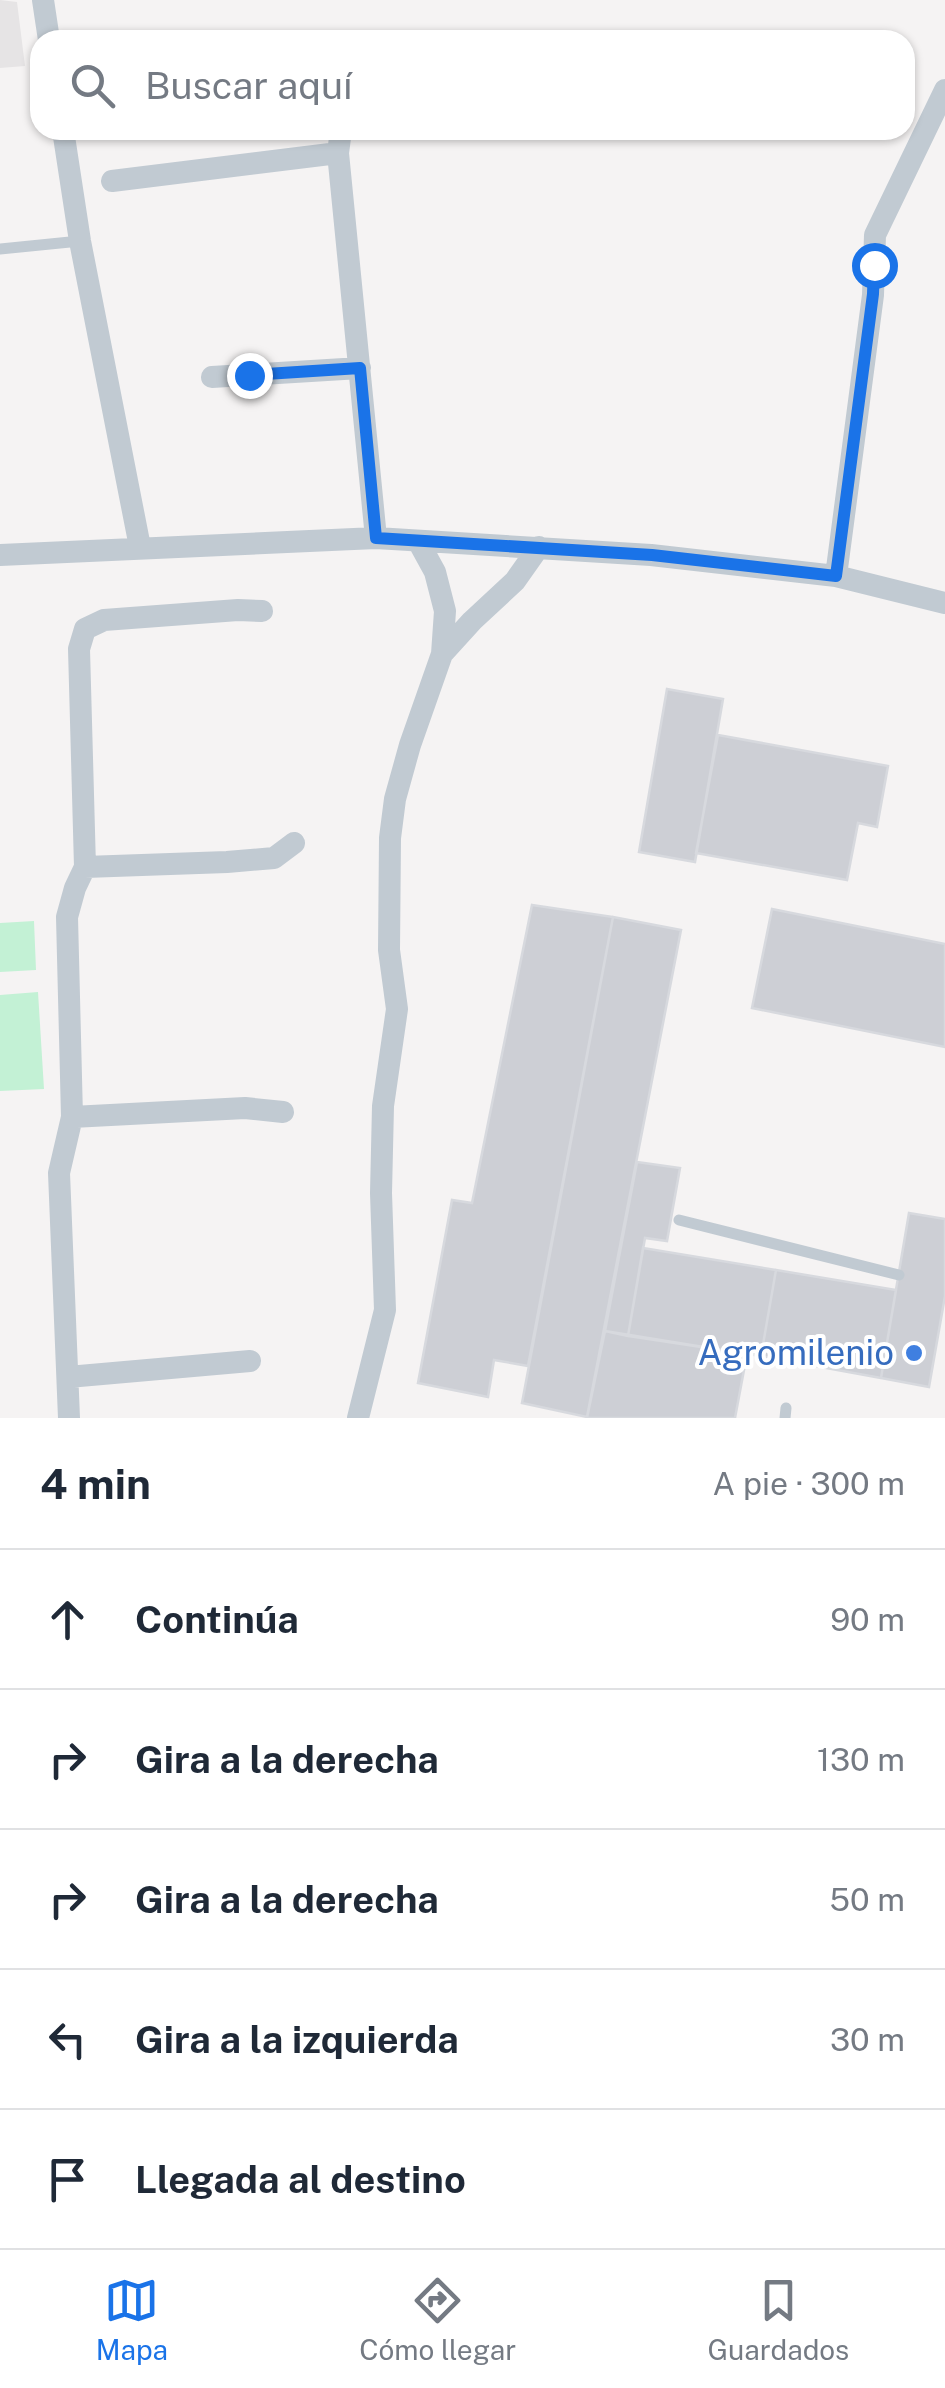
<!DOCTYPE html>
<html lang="es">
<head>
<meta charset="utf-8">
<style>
  body { margin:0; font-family:"Public Sans",sans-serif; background:#f2f2f3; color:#1f2937 }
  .stop { position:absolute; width:30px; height:30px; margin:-22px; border:8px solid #1a73e8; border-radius:50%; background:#fff }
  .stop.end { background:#1a73e8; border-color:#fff; box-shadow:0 2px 10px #0008 }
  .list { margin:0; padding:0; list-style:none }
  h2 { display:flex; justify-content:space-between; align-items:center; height:130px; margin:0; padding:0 40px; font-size:42px }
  h2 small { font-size:32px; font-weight:400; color:#747a83 }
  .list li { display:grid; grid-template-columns:65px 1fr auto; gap:30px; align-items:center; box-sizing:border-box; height:140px; padding:0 40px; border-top:2px solid #e0e1e3 }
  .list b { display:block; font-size:38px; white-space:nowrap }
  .list em { font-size:32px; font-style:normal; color:#747a83 }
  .icon { flex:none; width:55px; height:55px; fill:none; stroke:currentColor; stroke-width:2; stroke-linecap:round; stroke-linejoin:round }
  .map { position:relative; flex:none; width:945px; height:1418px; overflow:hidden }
  .search { position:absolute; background:#fff; box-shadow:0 2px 8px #0004; left:30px; right:30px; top:30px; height:110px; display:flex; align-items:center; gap:25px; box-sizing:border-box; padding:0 35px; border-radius:30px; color:#747a83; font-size:38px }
  .sheet { height:830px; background:#fff }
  nav { display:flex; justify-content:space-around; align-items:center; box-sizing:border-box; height:140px; border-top:2px solid #e0e1e3; background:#fff; font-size:28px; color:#747a83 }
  nav a { display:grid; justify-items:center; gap:5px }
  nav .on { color:#1a73e8 }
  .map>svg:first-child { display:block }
  .education { fill:#e6e4e5 }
  .green { fill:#c3f1d5 }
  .building { fill:#cdcfd5; stroke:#d7d9de; stroke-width:2.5 }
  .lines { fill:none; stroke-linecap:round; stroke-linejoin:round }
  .lane { stroke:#c1cad2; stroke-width:11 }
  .street { stroke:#c1cad2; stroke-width:22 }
  .route { stroke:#1a73e8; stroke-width:12 }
  .shop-dot { fill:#3f7fe0; stroke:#fff; stroke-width:4 }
  .labels { text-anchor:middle; stroke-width:8; stroke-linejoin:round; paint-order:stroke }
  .shop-label { font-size:35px; fill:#366cbe; stroke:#fff; text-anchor:end }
</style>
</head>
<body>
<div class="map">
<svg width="945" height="1418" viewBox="0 0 945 1418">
  <rect width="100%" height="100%" fill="#f5f3f3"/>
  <!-- education -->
  <path class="education" d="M0,0L17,2L25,66L0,68Z"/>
  <!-- green -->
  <path class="green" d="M34,921L36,970L0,972V923Z
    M38,992L44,1089L0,1091V995Z"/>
  <!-- building -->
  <path class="building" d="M667,689L723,699L695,862L639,852Z
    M718,735L888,766L877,827L858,823L847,880L696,853Z
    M532,905L613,917L528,1366L494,1360L488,1397L418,1383L452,1200L472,1203Z
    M772,909L945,944V1047L752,1008Z
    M613,917L681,930L587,1417L522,1403Z
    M637,1162L680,1168L667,1241L645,1238L628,1336L605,1331Z
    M909,1213L945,1219V1296L929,1387L881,1378Z
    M643,1248L776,1270L761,1356L628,1336Z
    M776,1270L896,1290L881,1378L761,1356Z
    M605,1331L747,1354L735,1418H587Z"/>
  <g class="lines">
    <!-- lane -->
    <path class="lane" d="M0,249L80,241
      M679,1220L899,1275
      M785,1418L786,1408"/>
    <!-- street -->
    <path class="street" d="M43,0L49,40
      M63,130L80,241L140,547
      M341,130L338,153L376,538
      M112,181L338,153
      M212,377L360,368
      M418,541L435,572L445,611L442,654
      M0,555L376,538L651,555L836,576L945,603
      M836,576L873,295L875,235L945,90
      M85,867L227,862L274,858L294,843
      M72,1117L245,1108L283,1112
      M68,1377L250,1361
      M69,1418L59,1173L72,1117L67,917L75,888L85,867L79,649L85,629L104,620L238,610L262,611
      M358,1418L385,1310L381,1193L383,1106L397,1009L389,950L390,838L395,799L410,745L442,654L472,621L515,581L539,547"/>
  </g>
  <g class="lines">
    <!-- route -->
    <path class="route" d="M249,375L360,368L376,538L652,555L836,576L873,294L874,265"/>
  </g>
  <!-- markers -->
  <circle class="shop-dot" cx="914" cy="1353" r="10"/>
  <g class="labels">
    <!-- shop labels -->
    <g class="shop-label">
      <text x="894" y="1365">Agromilenio</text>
    </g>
  </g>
</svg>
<div class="stop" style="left:874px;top:265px"></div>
<div class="stop end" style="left:249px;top:375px"></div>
<div class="search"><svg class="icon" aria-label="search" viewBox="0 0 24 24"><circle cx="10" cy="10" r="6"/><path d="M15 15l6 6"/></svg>Buscar aquí</div>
</div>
<section class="sheet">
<h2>4 min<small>A pie · 300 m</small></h2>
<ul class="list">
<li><svg class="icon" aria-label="ahead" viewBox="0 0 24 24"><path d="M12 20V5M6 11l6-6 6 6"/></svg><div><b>Continúa</b></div><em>90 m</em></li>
<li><svg class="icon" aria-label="right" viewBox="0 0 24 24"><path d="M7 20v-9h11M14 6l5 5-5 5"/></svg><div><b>Gira a la derecha</b></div><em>130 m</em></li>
<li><svg class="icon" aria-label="right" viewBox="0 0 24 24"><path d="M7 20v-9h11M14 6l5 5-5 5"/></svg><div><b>Gira a la derecha</b></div><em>50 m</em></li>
<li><svg class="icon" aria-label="left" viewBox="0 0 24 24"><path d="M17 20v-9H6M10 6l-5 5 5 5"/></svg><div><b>Gira a la izquierda</b></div><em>30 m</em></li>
<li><svg class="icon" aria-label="arrive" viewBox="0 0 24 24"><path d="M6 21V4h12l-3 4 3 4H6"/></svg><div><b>Llegada al destino</b></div></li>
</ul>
</section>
<nav>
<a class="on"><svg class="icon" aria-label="map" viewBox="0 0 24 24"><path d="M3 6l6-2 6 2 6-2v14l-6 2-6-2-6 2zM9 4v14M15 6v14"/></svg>Mapa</a>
<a><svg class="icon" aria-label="directions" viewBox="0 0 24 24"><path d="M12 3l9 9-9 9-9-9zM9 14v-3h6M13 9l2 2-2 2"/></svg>Cómo llegar</a>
<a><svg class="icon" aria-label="saved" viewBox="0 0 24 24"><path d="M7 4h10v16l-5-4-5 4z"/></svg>Guardados</a>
</nav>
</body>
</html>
